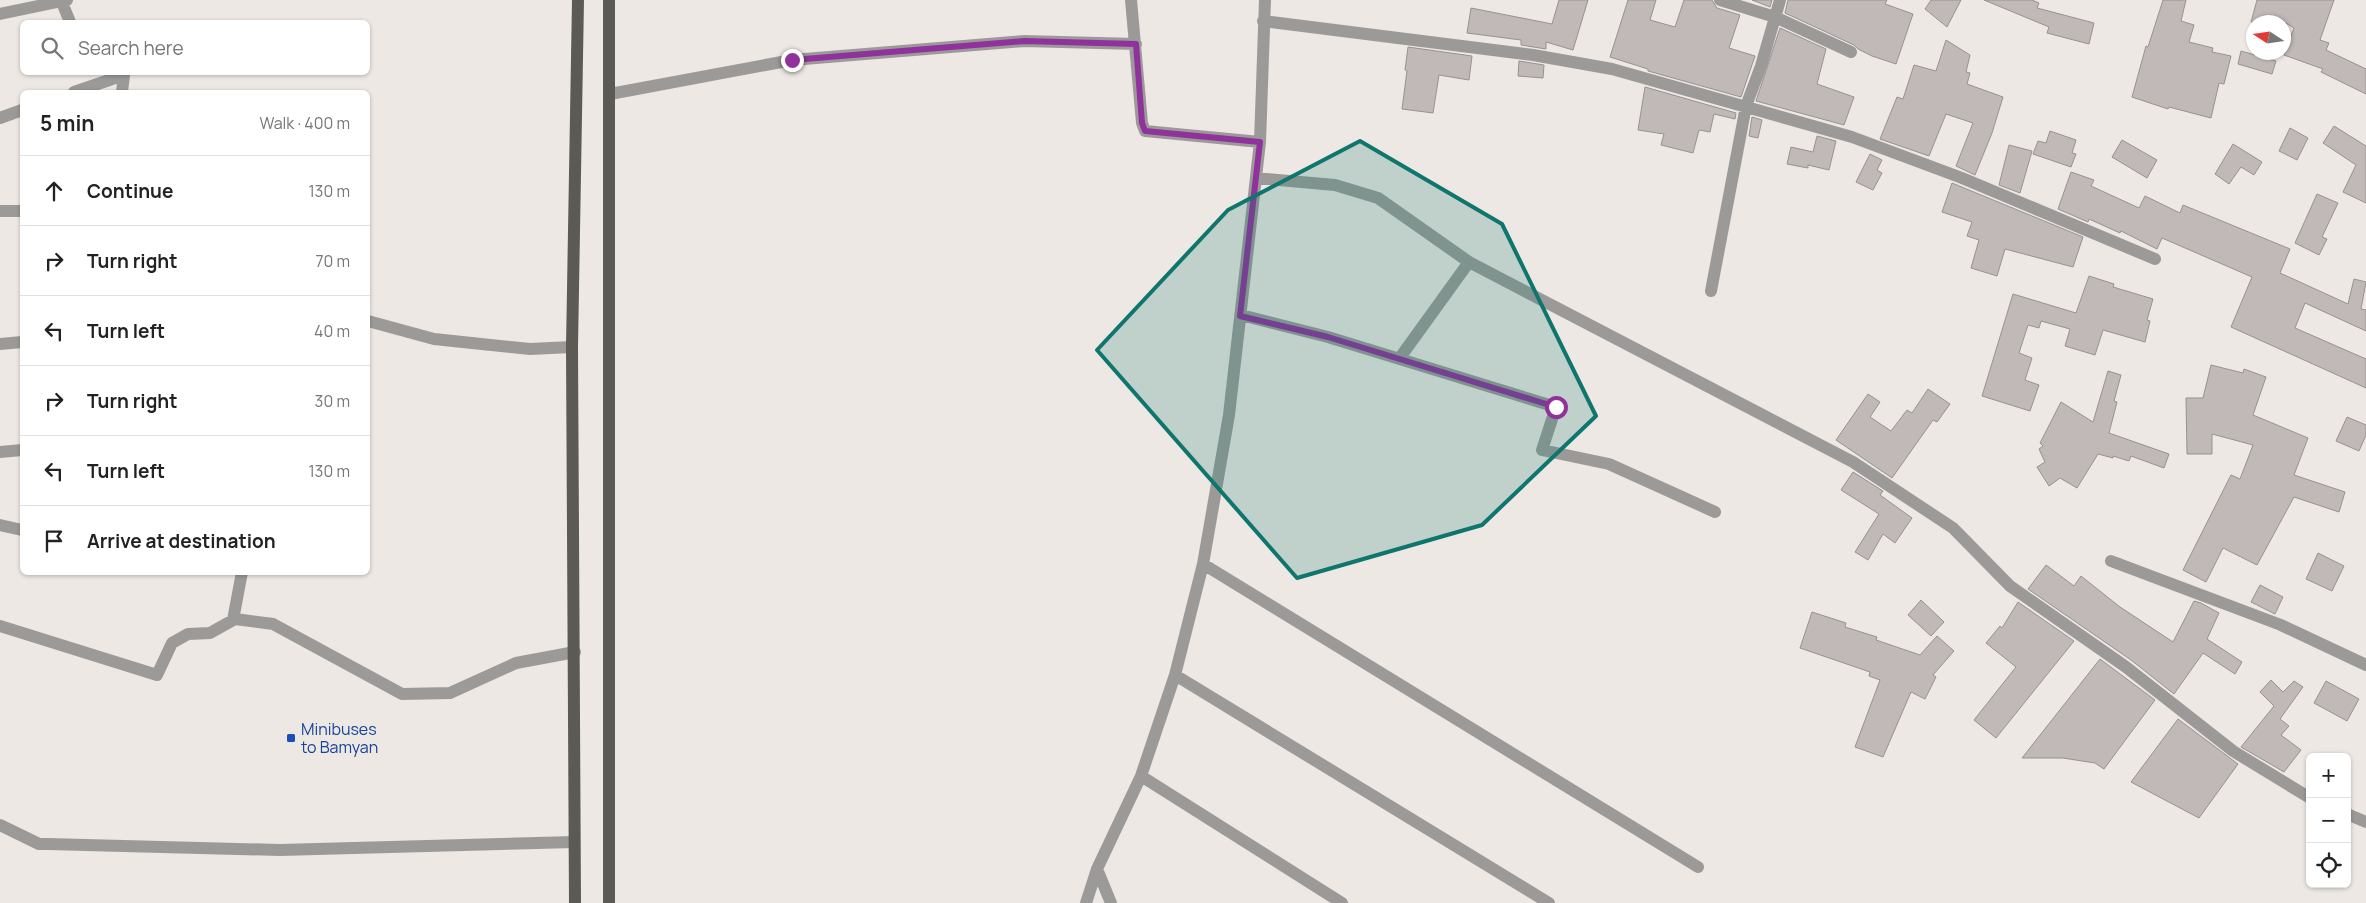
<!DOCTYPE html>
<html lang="en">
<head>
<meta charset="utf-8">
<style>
  body { margin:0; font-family:Manrope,sans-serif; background:#f6f6f6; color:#222 }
  .controls { position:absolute; right:15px; bottom:15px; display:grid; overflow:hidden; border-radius:8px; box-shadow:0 1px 4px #0004 }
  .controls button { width:45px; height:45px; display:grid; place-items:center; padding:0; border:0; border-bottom:1px solid #e0e0e0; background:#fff; color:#222; font:25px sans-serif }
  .compass { position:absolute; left:2246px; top:15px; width:45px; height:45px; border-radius:50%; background:#fff; box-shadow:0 1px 4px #0004; rotate:282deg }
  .stop { position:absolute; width:15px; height:15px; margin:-11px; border:4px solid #90329c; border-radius:50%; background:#fff }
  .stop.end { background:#90329c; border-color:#fff; box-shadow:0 1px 5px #0008 }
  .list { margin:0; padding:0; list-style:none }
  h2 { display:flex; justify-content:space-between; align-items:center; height:65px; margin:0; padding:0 20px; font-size:21px }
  h2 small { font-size:16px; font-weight:400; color:#767676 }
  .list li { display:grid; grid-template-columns:32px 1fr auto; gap:15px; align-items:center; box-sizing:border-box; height:70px; padding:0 20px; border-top:1px solid #e0e0e0 }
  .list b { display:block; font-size:19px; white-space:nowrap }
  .list em { font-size:16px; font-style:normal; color:#767676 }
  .icon { flex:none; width:28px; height:28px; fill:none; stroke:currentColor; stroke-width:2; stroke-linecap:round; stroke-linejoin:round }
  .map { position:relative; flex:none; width:2366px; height:903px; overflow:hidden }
  .search { position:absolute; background:#fff; box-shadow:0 1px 4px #0004; left:20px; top:20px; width:350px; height:55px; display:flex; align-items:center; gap:12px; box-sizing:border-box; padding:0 18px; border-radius:8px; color:#767676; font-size:19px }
  .panel { position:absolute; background:#fff; box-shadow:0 1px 4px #0004; left:20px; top:90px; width:350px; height:485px; border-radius:8px }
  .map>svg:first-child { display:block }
  .building { fill:#c1b9b7; stroke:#99918f }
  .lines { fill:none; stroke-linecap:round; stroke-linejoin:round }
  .minor { stroke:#9c9a98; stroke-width:12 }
  .major { stroke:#5c5a55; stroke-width:12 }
  .route { stroke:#90329c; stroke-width:6 }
  .marked { fill:#0f766e; fill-opacity:0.2; stroke:#0f766e; stroke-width:4; stroke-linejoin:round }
  .transit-dot { fill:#1a4fb4; stroke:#ede8e3; stroke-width:2 }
  .labels { text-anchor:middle; stroke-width:5; stroke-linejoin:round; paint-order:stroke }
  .transit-label { font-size:16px; fill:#164399; stroke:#ede8e3; text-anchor:start }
</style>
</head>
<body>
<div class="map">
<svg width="2366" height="903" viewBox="0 0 2366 903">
  <rect width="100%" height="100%" fill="#ede8e3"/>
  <!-- building -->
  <path class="building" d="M1559,0H1588L1573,50L1546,42V49L1521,45V40L1467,33L1471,8L1552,24Z
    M1628,0H1656L1650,20L1675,27L1684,0H1712L1717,8L1740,15L1729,48L1755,56L1741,97L1648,71V69L1610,57Z
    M1752,0H1772L1770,7Z
    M1788,0H1887L1885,4L1913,14L1896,64L1872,56L1858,49L1854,45L1785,13Z
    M1931,0H1961L1947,27L1925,9Z
    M1984,0H2032L2039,3L2037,8L2094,23L2089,44L2047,33L2049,27Z
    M2163,0H2186L2181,21L2194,25L2189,42L2213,48L2212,52L2231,56L2224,84L2219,83L2211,118L2169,107L2168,109L2132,97L2146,46L2148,47Z
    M2257,0H2334L2320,40L2329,43L2326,50L2366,69V94L2321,72L2323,69L2284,55L2294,28L2284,22H2251Z
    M1780,28L1826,49L1817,84L1854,97L1844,125L1756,101Z
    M1946,40L1970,55L1966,72L1970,73L1967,84L2003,97L1992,133L1975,175L1956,166L1973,123L1946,114L1929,156L1880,139L1897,97L1903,99L1914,65L1936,71Z
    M1408,47L1472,56L1469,80L1439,75L1433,113L1402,109L1407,71L1405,70Z
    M2241,51L2276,61L2272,74L2238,64Z
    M1519,61L1544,65L1543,78L1518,76Z
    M1645,87L1736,113L1735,119L1714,114L1710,132L1699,130L1693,153L1661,145L1664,134L1638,130Z
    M1752,117L1762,120L1758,138L1749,136Z
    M2334,126L2366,146V203L2343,192L2356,165L2323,143Z
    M2290,128L2308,138L2297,160L2279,151Z
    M2050,131L2076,140L2072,153L2076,154L2071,167L2033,154L2038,141L2046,143Z
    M1817,136L1836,141L1829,170L1808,165V168L1787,164L1791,147L1813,152Z
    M2122,140L2157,160L2147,178L2112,157Z
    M2233,144L2262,162L2254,175L2241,167L2229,184L2215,174Z
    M2009,145L2032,151L2020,193L1999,185Z
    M1870,154L1882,160L1877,170L1882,173L1873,190L1856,182Z
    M2071,172L2094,180L2091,186L2139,208L2145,196L2180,213L2183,205L2290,249L2280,273L2348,304L2354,279L2366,282L2361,309L2366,310V331L2305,303L2295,328L2366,359V388L2231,327L2252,277L2162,238L2157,249L2121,231L2120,233L2089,219L2088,222L2058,209Z
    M1952,183L2083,237L2073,267L2005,249L1997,276L1971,268L1979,240L1967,236L1972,222L1942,212Z
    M2317,194L2338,203L2322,237L2327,239L2319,255L2295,243Z
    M2089,276L2114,284L2113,287L2153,299L2147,320L2150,321L2145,342L2103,330L2095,355L2065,346L2070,329L2041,321L2039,328L2028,325L2019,353L2032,358L2025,380L2039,385L2030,411L1982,396L2013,294L2076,313Z
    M2211,365L2243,373L2244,369L2266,377L2253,415L2308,438L2294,475L2345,492L2339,512L2294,497L2257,565L2223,548L2206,582L2183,570L2231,475L2240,479L2253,445L2212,434V454H2187L2186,398H2203Z
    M2108,371L2121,375L2114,401L2117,402L2109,433L2169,454L2164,468L2131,456L2129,461L2113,456V458L2098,454L2077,488L2060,478L2049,486L2037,467L2045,462L2039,449L2043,446L2040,443L2061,402L2093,422Z
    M1928,389L1950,404L1937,422L1933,420L1892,478L1836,440L1868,394L1880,402L1870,417L1891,431L1907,410L1912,413Z
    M2347,417L2366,425V435L2359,451L2336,441Z
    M1853,472L1883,491L1880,495L1912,518L1895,543L1883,534L1868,560L1855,552L1879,514L1841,490Z
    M2318,553L2344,566L2332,591L2306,579Z
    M2046,565L2074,586L2081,576L2120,607L2173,642L2194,601L2201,603L2219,613L2207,639L2242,662L2235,674L2203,653L2174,694L2131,660L2028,589Z
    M2260,585L2283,597L2275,614L2251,602Z
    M1921,600L1944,622L1931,636L1908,615Z
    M2018,602L2074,641L1996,738L1974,720L2016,667L1986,643L2000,626L2002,628Z
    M1812,612L1846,623L1845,627L1877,637L1876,640L1920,655L1937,636L1954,651L1933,675L1936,677L1925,699L1911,692L1883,757L1855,747L1880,680L1869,676L1870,672L1800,648Z
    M2100,659L2155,700L2104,769L2095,763L2063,758H2022Z
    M2271,680L2283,692L2294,681L2303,687L2280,719L2289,726L2281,735L2301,750L2284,772L2241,747L2274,706L2260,692Z
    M2326,681L2359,699L2347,721L2314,703Z
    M2178,719L2238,764L2199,818L2131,782Z"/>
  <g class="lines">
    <!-- minor -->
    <path class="minor" d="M61,0L70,22
      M1131,0L1142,123L1145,131L1260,142
      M1720,0L1775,17L1851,52
      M0,14L67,0
      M1263,21L1533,55L1612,69L1852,137L1962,178L2155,259
      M122,72L124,75L122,92
      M74,92L124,75
      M610,94L792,60L1024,41L1136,44
      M0,118L22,110
      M1256,178L1335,185L1378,198L1469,262L1853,462L1953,528L2010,586L2126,667L2233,751L2310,798
      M0,211H22
      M1711,291L1746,106L1761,66L1780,0
      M1241,315L1328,337L1556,407L1542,450L1609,464L1715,512
      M368,321L434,339L530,349L572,347
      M0,344L22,342
      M1399,359L1469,262
      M0,452L22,450
      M0,525L22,530
      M2111,561L2281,625L2366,665
      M1203,564L1698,867
      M233,620L242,572
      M0,626L157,675L172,643L188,634L210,633L235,619L273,624L402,694L450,693L516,663L575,652
      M1175,675L1549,903
      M1141,776L1342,903
      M2347,814L2366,822
      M0,825L39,844H48L280,850L574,842
      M1097,869L1111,903
      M1086,903L1097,869L1141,776L1175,675L1203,564L1229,415L1260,142L1265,0"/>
    <!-- major -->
    <path class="major" d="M575,903L572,347L578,0
      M609,903V0"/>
  </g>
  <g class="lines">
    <!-- route -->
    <path class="route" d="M792,60L1024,41L1136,44L1142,123L1145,131L1260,142L1240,316L1328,337L1556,407"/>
  </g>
  <!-- marked area -->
  <path class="marked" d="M1360,141L1502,224L1596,416L1482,525L1297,578L1097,350L1228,210Z"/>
  <!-- markers -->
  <rect class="transit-dot" x="286" y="733" width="10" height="10" rx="2.5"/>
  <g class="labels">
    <!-- transit labels -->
    <g class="transit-label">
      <text x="301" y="735">Minibuses<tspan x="301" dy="18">to Bamyan</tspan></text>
    </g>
  </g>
</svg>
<div class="controls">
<button>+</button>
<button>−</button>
<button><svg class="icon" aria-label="locate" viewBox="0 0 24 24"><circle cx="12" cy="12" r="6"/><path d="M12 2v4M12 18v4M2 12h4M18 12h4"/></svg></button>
</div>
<svg class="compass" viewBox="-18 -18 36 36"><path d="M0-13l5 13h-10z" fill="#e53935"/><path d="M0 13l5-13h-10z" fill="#767676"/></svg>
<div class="stop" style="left:1556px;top:407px"></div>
<div class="stop end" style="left:792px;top:60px"></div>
<div class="search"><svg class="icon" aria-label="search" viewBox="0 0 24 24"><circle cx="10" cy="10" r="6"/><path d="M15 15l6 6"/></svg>Search here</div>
<section class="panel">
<h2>5 min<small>Walk · 400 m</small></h2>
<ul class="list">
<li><svg class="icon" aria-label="ahead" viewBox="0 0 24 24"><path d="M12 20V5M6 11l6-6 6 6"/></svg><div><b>Continue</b></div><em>130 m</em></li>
<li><svg class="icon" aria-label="right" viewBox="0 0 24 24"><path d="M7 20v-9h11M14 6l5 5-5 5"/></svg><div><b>Turn right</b></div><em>70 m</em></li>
<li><svg class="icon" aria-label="left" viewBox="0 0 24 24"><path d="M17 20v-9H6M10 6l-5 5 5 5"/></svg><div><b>Turn left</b></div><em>40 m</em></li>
<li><svg class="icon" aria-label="right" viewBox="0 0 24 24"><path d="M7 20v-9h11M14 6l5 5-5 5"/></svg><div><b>Turn right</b></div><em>30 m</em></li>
<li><svg class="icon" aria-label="left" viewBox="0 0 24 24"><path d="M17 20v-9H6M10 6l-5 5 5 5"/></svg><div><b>Turn left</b></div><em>130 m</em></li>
<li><svg class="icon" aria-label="arrive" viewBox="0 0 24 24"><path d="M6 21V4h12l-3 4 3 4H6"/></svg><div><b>Arrive at destination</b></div></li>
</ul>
</section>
</div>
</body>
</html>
